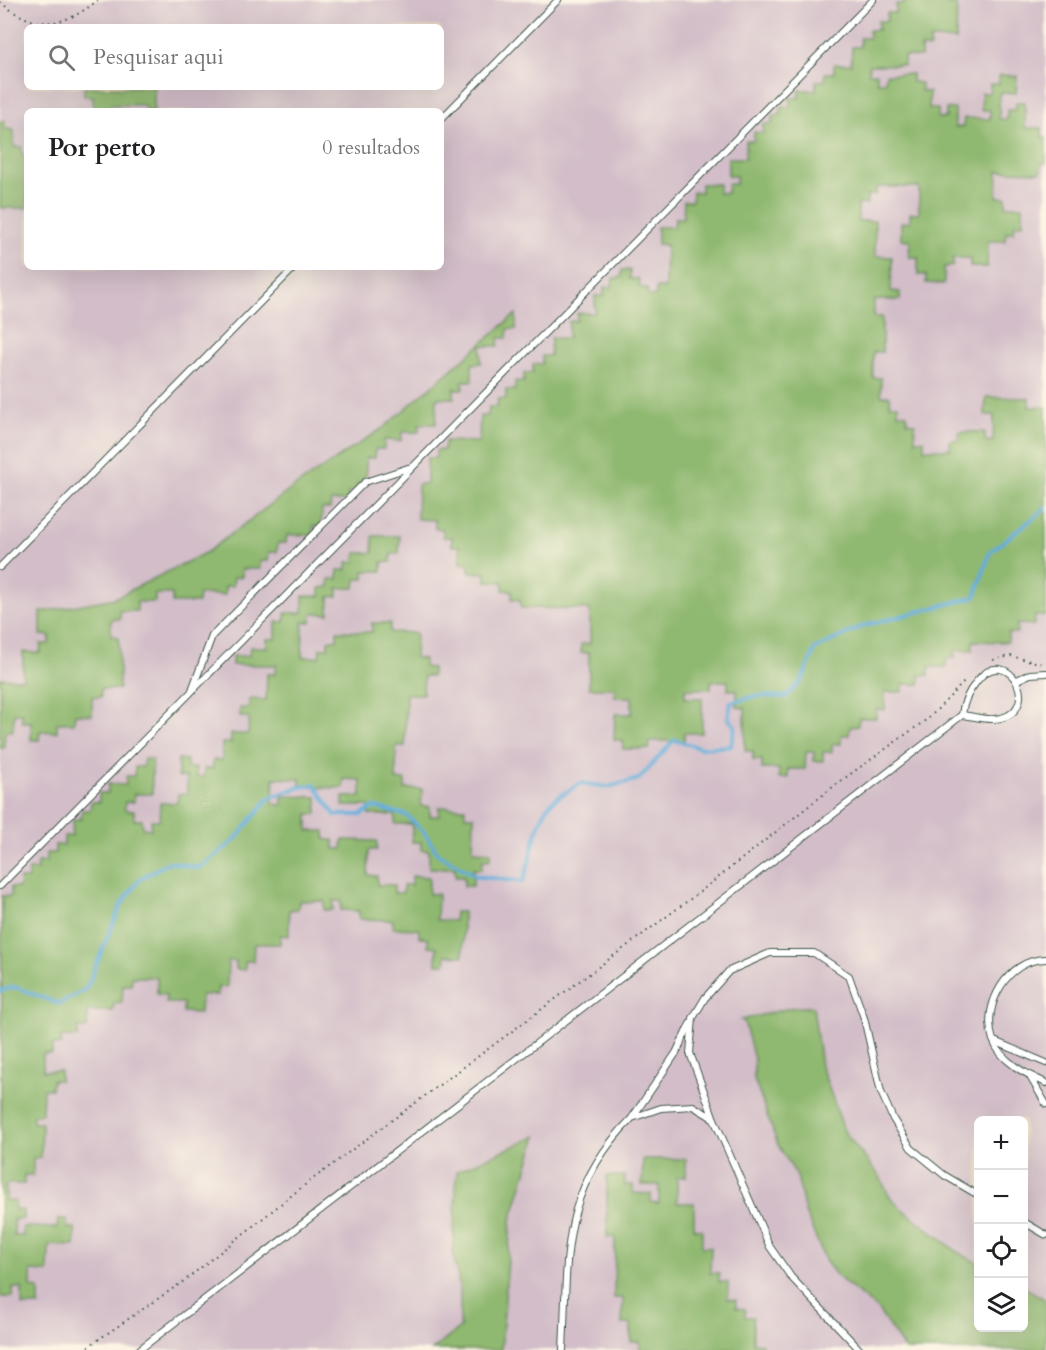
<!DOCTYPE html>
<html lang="pt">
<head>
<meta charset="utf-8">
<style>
  body { margin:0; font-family:Cardo,serif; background:#f2f2f2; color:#202124 }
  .controls { position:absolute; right:18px; bottom:18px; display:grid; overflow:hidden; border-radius:9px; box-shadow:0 6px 24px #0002 }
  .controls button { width:54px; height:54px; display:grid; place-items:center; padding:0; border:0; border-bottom:2px solid #e0e0e0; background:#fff; color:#202124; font:30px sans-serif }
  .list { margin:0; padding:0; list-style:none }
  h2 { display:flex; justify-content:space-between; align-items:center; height:78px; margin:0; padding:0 24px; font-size:26px }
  h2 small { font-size:20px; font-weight:400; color:#757577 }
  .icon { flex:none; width:33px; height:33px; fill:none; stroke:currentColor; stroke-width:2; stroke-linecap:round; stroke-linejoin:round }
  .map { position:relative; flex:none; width:1046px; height:1350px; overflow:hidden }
  .search { position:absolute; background:#fff; box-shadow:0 6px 24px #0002; left:24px; top:24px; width:420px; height:66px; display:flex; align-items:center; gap:15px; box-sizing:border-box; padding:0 21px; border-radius:9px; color:#757577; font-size:22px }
  .panel { position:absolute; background:#fff; box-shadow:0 6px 24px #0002; left:24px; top:108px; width:420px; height:162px; border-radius:9px }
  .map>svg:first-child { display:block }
  .industrial { fill:#d2bdc8; fill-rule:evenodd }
  .forest { fill:#8fb86f; stroke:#577a52; stroke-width:1.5 }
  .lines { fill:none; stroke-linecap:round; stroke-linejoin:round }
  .stream { stroke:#63addb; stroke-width:4 }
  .lane-casing { stroke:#3e5549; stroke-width:8 }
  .path { stroke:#3e5549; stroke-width:2; stroke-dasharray:1.5 4.5; stroke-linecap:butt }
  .lane { stroke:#fff; stroke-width:6 }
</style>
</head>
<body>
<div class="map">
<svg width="1046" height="1350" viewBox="0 0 1046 1350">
  <rect width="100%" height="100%" fill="#fcf5e5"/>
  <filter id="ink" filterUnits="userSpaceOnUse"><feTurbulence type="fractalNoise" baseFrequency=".0167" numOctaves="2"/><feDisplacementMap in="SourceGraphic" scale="12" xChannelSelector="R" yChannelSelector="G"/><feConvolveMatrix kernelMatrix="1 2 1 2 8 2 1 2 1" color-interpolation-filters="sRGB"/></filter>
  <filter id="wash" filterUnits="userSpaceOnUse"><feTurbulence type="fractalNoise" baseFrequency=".008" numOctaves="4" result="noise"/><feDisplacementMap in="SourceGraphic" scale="24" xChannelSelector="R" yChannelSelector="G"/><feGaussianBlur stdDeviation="1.35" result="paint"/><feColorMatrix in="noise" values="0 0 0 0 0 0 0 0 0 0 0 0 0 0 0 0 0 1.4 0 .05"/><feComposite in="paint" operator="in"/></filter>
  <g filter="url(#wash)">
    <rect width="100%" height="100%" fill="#efdebd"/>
    <!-- industrial -->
    <path class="industrial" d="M0,0H1046V1350H0ZM27,27H441V87H27ZM27,111H441V267H27ZM978,1120H1024V1328H978Z"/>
    <!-- forest -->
    <path class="forest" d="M905,0H948V5H957L956,40L930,39V48H921V57L904,56V65H869V73H877V82H885L886,74H912V82L921,83V91L929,92V109H938V118H946V109H955V127H963L964,118L990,119V110H981L982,93H990V84H999V75L1017,76L1016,93H999V119H1007V110H1016V102H1025V128H1042V137H1046V163H1041V172L998,171L997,197H1006V206H1023V224H1015L1014,232H1006L1005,241H988L987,267H970V258H953V266L944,267V284L926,283V275H918V257H909L910,240L901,239V222H910V213H919V187H876L875,195H867V204H858V221H875V256L892,257L891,291L900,292V300H874V317H882V352H873V378H881V396H890V405H898V413L907,414V422L915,423V440H924V449H950V440H959V432H985V441H993L994,415H985L986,397L1029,398V407H1046V616H1035L1034,625L1017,624V633H1008V642L973,641V650H955V658H947L946,667H929V675H920V684H903V692H885V710L876,709V718H859L858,726L850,727L849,735H841V744H832V752H823V761H814V752H806L805,769H788V778H779V769H762V760H753V751H745V708L737,707V690H728V681H711V689H685V698H702V733H684V741H649V749H623V740H614L615,714H632V697H615V688H589V653H581V644H590V609L521,608L520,600L512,599V591L503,590V582L486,581V573L469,572V564L460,563V546H452V537H443V529L435,528V520L417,519L418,484H427V458H436V450H444L445,441L479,442L480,416H488L489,407H497L498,399H506V390H515V381L524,382V373H533V364H542V356H550L551,338H568L569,321H577V313H595V296H604V287H612L613,278H621L622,270H630V279H639V287L647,288L648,296H656V288H665L666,245L657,244V227H674L675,218H683L684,201H692L693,192H701V184H719V193H727L728,184H736V176H728V158H745L746,141H754V132L763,133V124H772V115H781V107H790V98H799V90H816V81H825V73H834V64H851L852,47H860V38H869V30H878V21H887V13H896V4H904Z
      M84,87H154V111H145V105H111L110,111H93V96H84Z
      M0,121H5V129L14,130V147H22V156H27V208H0Z
      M516,314V329H508L507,338H499L498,346H481V363L472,364V381H463V389H454V398H437L436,424H419V432H402L401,441L384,440V449H375V458H366V484H357V492H348V501H331L330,509H322L321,527L313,526V535H287L286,543H278L277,552H269L268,561H260V569H242V577H234L233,586H225V595L199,594L198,603H172V594H155V602H137V611H120V619H111V636L119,637V689H101V697H92V715L75,714L74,723H57V732L40,731L39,740H31V722H22V713H14L13,731H5L4,748H0V678L23,679V652L40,653L41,644H49L50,636L41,635V612L115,598L207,552L294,487L383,428Z
      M373,536H400L399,554H391V562H382V571H364V579H356L355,588H338V596L329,597V614L312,613L311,622H303L302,657H319L320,648H328V640H337V631L372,632V623H390V632L416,633L415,658L424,659V667L432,668V676H424L423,694H406L405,746H396V780H405V789H422L421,806L430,807V816H439V807L465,808V816H474L473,851L491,852L490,860H482V869H473V886H464V877H455V868H429V851L421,850V842H412V824H395V815H369V806H343V797H361V780L344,779L343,788L300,787V779L274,778L273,804L282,805V796L317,797V814H308V831H325V840H334V849H342L343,840L377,841V850H369L368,875L377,876V885H394V893H403V885H412V876L429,877V894H438L437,920L454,921L455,912H463V956L446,955L445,964H436L437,947L428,946V938L419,937V929L393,928V920L359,919V911L341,910V901H333V910H324V901H299L298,909L289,910V936L280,935V944H254L253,961H245V970L236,969V961H228L227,987H218V995H201L200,1013L183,1012V1003H166V995L157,994V977H132L131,985H123L122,1002L114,1003L113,1011H88L87,1028H78V1037H61V1045H52V1054H43V1071H60V1080H52L51,1089H43L42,1114L33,1115V1123H42L41,1158H33V1175H24V1184H6V1201H15V1210H23V1219H14V1236H23V1227L57,1228L58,1219H67V1228H75V1246L49,1245L48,1272L31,1271V1288L39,1289V1306H22V1288H13V1297H0L2,896H11V887L19,888L20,879H28L29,870H37V862H46V853H55V845H64V836H72L73,819H81L82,810H90L91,802H99V793H108V784L126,785V776H134L135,767H143L144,759H152V794H134V802H125V810L134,811V820H142L143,828L151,829V820H160V803H177L178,794H187V777H178V759L187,760V768H196V777H204V769H213V760H222V743H231V734H248L249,717H240V708H249V699L266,700L267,674H275L276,665H232V656H249L250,647H267V639H276V622H285V613H303V596H320V588L329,587V579H338V570H347V562H355L356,553H373Z
      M794,1007H813L821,1066L845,1133L880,1177L888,1194L901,1208L959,1253L978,1263V1328H1024V1287L1046,1300V1350H905L878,1310L837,1276L826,1262L805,1212L797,1176L778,1145L754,1079V1059L744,1021L741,1020Z
      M537,1136L511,1221L501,1350H432L460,1328V1290L453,1251L457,1171Z
      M643,1159H686V1177H677V1203H694V1229H702V1247H711L710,1273H719V1282H728V1299L736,1300V1308L745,1309V1317H753V1343L762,1344V1350H640V1342H631V1324H622L623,1298H614L615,1237H607V1176H625V1185H633V1193L651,1194V1202L659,1203V1185H642Z"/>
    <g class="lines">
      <!-- stream -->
      <path class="stream" d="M0,991L15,987L59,1004L86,989L121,905L140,879L169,862L199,868L234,841L269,798L300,787L315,785L335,815H361L374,807L406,815L424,832L438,854L476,876L523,882C532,857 534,828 549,805C556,796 571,790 581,783L608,787L639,779L674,740L701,748L731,746L735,726L728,718L731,702L757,696L785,697L801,682L815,649L863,626L975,597L990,552L1046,508"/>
    </g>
  </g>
  <g filter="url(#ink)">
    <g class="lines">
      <!-- lane casing -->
      <g class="lane-casing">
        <path id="lane" d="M441,119L558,0
          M0,567L295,267
          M1017,680L1030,674L1046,673
          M192,690L212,636L365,482L411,467
          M0,886L873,0
          M1046,959C1008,959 981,1005 993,1040C1001,1062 1026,1074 1046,1083
          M690,1024L676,1053L632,1118L661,1108L693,1106L713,1118
          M994,1041L1046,1063
          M1029,1075L1046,1104
          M1024,1222L1046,1235
          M139,1350L962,715C972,716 985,720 994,719C1046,715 1009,640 977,681C969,691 963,702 962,715
          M563,1350C568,1254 559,1192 632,1118
          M860,1350L791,1277L770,1247L714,1119L690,1053L693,1018L705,998L729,971L770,953H814L849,976L864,1018L881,1092L893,1119L911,1148L944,1175L978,1195"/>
      </g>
      <!-- path -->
      <path class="path" d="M0,2C35,31 64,28 98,0
        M993,660L1011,656L1043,664
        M83,1350L184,1281L306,1184L701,891L838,783L930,717L965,681"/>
      <!-- lane -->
      <use href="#lane" class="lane"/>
    </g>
  </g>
</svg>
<div class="controls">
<button>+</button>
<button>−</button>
<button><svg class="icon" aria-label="locate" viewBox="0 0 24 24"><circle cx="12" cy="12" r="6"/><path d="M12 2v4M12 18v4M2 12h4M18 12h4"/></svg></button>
<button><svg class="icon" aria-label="layers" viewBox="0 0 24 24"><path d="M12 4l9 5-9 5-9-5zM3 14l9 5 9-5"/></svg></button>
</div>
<div class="search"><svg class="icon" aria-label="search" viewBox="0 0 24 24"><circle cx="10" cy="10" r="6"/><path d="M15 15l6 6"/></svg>Pesquisar aqui</div>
<section class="panel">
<h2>Por perto<small>0 resultados</small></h2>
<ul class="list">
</ul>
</section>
</div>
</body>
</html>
